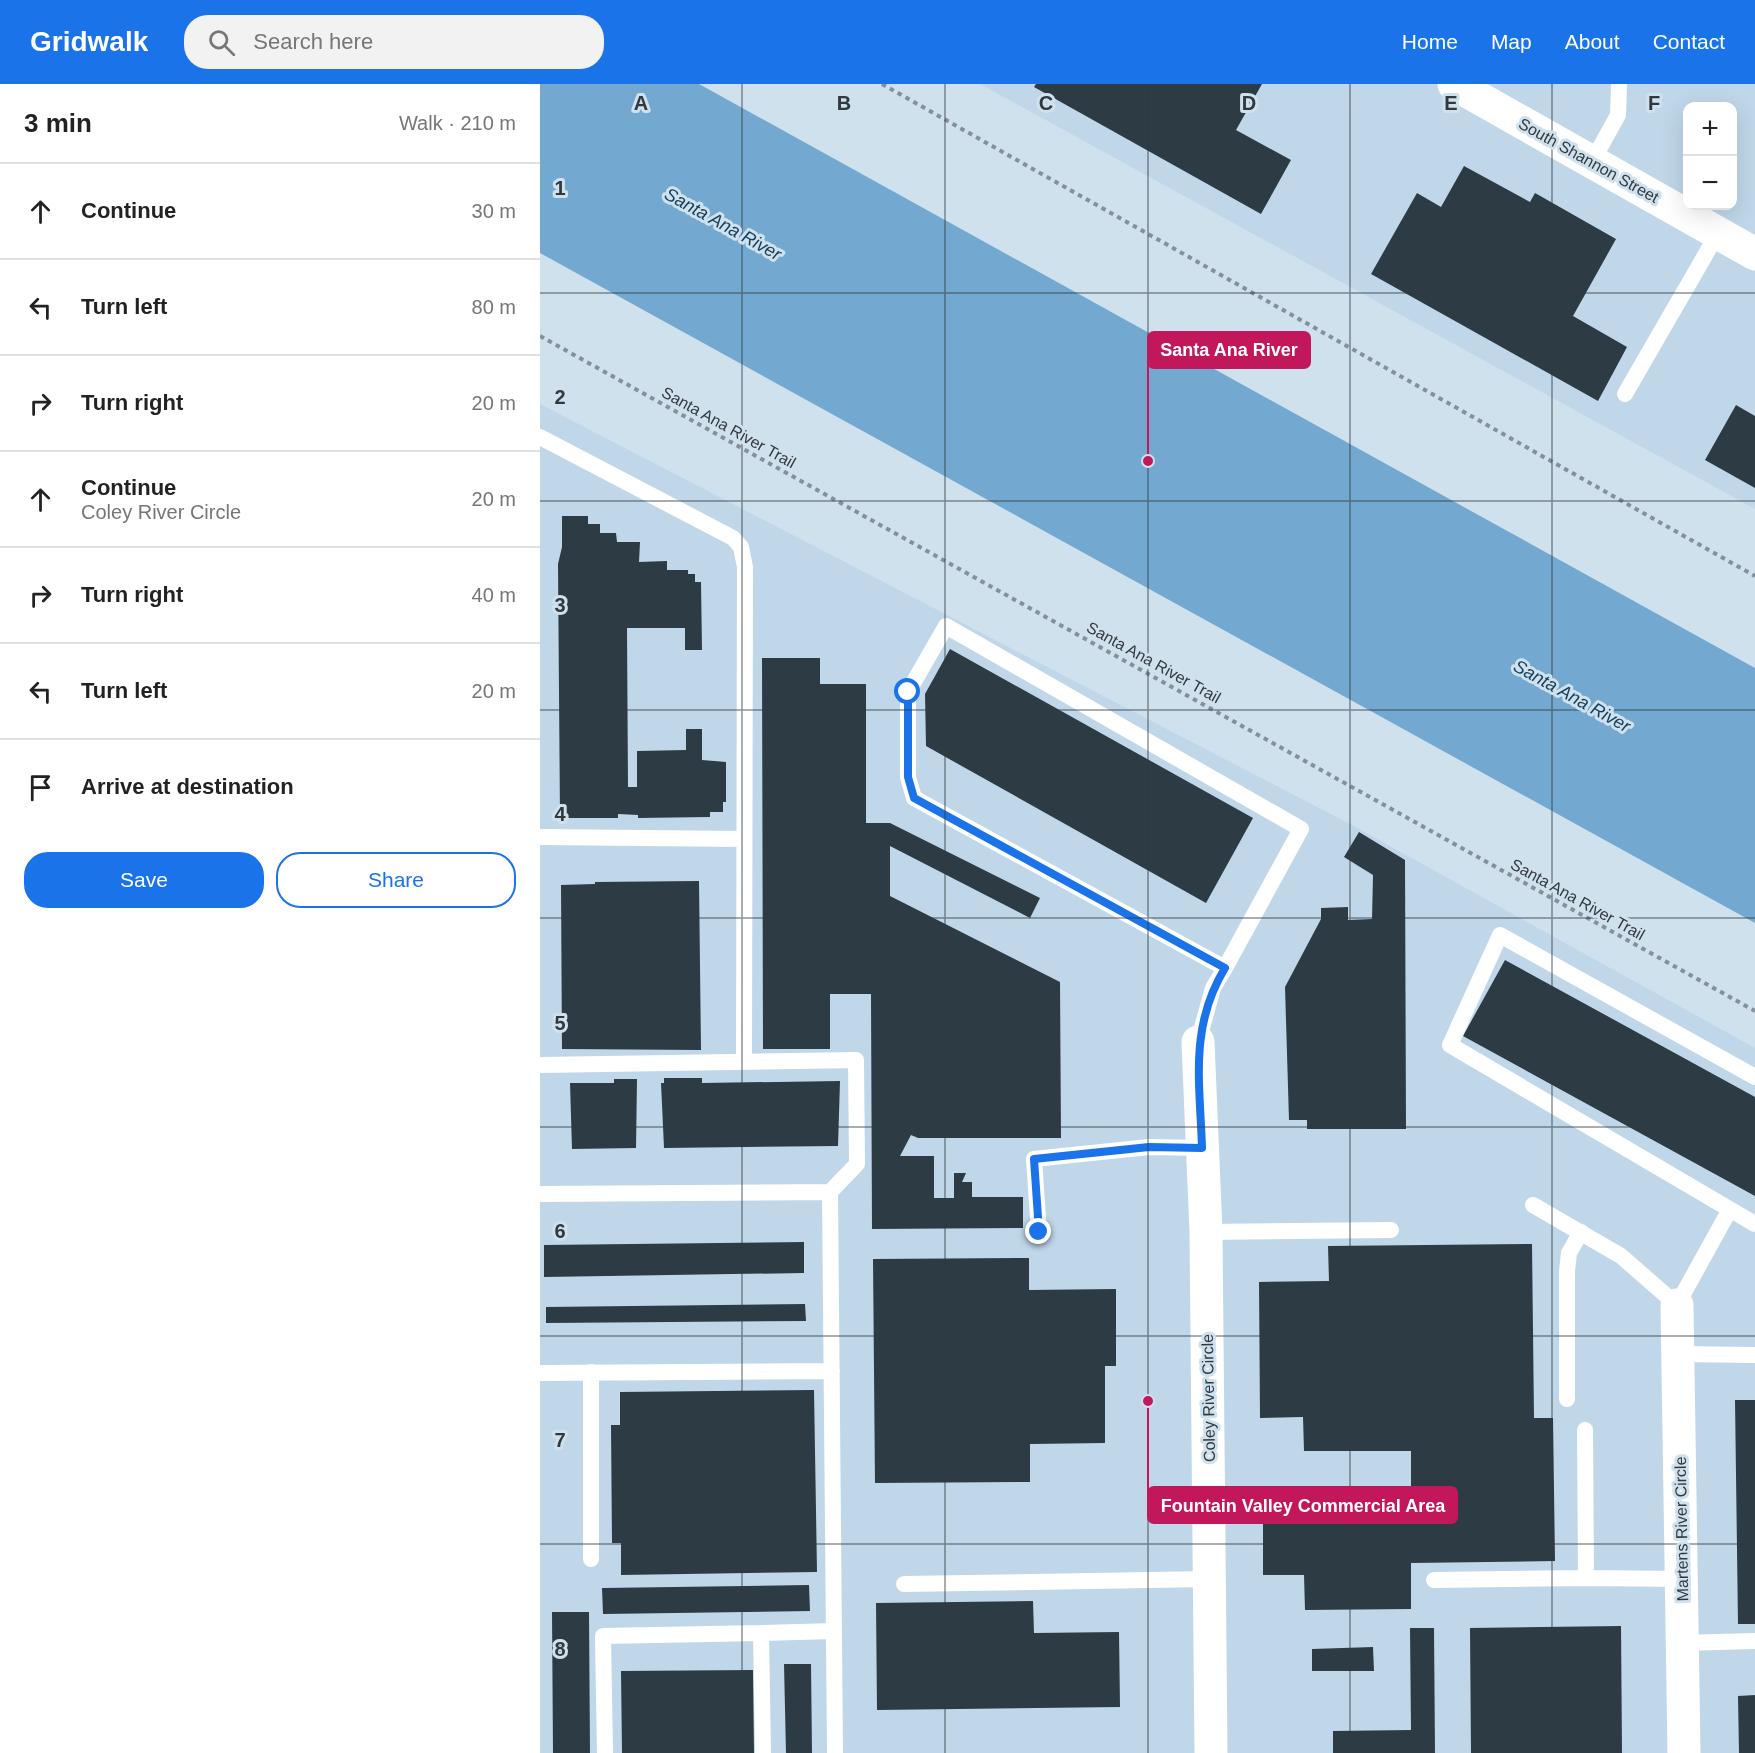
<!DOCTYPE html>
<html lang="en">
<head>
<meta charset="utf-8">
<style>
  body { margin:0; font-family:Arial,sans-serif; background:#f2f2f2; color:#222 }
  .controls { position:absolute; right:18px; top:18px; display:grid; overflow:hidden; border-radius:12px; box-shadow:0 6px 24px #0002 }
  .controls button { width:54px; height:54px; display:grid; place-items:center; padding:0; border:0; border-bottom:2px solid #e0e0e0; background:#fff; color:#222; font:30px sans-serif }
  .stop { position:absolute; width:18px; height:18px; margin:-14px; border:4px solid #1a73e8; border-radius:50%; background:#fff }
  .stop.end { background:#1a73e8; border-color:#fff; box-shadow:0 2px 6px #0008 }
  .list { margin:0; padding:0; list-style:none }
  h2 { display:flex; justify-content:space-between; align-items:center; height:78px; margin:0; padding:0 24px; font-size:26px }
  h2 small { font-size:20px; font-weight:400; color:#767676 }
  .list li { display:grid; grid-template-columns:39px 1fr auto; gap:18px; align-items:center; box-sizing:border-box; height:96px; padding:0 24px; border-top:2px solid #e0e0e0 }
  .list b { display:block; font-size:22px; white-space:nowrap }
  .list p { margin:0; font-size:20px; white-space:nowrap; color:#767676 }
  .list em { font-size:20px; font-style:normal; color:#767676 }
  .actions { display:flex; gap:12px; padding:18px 24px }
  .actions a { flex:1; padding:14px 0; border:2px solid #1a73e8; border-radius:24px; text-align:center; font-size:21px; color:#1a73e8 }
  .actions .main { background:#1a73e8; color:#fff }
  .icon { flex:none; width:33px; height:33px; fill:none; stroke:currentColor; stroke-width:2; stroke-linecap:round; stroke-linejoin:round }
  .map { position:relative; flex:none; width:1215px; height:1669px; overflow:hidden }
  header { display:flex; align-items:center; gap:36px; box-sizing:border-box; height:84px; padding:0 30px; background:#1a73e8; color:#fff }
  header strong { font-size:28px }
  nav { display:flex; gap:33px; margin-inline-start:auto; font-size:21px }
  .search { width:420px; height:54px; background:#f2f2f2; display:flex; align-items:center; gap:15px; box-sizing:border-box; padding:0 21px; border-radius:24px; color:#767676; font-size:22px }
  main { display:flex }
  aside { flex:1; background:#fff }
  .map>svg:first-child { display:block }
  .built { fill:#bfd7e9; fill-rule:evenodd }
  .forest { fill:#73a9d0 }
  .building { fill:#2d3b45 }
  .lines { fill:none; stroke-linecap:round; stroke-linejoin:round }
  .path { stroke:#84909a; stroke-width:4; stroke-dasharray:4.5 4.5; stroke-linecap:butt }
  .lane { stroke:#fff; stroke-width:16 }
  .street { stroke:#fff; stroke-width:33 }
  .route { stroke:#1a73e8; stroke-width:8 }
  .grid { fill:none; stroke:#32383e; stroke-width:1.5; stroke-opacity:0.55 }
  .labels { text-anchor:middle; stroke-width:6; stroke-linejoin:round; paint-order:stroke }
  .street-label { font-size:16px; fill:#32383e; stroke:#d0e1ee }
  .water-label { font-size:18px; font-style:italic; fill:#143f5a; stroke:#d0e1ee }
  .grid-label { font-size:20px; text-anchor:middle; font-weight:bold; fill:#32383e; stroke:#d0e1ee; stroke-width:6; stroke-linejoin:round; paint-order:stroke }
  .leader { fill:none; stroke:#c2185b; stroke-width:2 }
  .callout-dot { fill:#c2185b; stroke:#d0e1ee; stroke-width:2 }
  .callout { fill:#c2185b; stroke:#c2185b; stroke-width:2 }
  .callout-label { font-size:18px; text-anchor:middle; font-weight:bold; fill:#fff }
</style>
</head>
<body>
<header>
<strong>Gridwalk</strong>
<div class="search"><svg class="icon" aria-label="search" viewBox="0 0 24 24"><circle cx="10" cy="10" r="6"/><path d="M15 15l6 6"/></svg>Search here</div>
<nav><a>Home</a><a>Map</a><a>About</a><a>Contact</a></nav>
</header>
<main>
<aside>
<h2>3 min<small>Walk · 210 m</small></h2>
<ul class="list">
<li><svg class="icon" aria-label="ahead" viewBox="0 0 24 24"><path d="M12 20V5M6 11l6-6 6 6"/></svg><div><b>Continue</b></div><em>30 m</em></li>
<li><svg class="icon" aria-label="left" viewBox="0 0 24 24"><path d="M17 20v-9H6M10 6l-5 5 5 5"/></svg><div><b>Turn left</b></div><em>80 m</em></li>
<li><svg class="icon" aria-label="right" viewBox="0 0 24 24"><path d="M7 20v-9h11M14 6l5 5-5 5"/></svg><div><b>Turn right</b></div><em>20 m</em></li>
<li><svg class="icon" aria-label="ahead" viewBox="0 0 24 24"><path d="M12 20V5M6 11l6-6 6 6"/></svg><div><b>Continue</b><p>Coley River Circle</p></div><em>20 m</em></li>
<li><svg class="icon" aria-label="right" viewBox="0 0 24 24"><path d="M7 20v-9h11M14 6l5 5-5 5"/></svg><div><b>Turn right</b></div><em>40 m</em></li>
<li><svg class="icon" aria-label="left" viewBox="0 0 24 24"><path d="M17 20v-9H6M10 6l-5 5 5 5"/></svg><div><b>Turn left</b></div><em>20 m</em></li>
<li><svg class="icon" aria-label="arrive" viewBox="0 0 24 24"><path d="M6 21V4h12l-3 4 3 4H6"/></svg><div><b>Arrive at destination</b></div></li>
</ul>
<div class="actions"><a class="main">Save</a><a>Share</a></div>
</aside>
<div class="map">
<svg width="1215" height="1669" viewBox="0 0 1215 1669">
  <rect width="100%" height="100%" fill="#d0e1ee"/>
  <!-- built -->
  <path class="built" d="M440,0H1215V425ZM1148,22H1192V122H1148Z
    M0,320L812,741L1215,964V1669H0Z"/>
  <!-- forest -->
  <path class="forest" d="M0,0H159L1215,584V839L0,169Z"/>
  <!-- building -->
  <path class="building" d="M496,0H722L696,46L751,76L721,130L494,3Z
    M924,82L990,118L995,109L1076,155L1033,232L1087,263L1058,317L831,190L877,109L901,123Z
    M1196,321L1215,332V404L1165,376Z
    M22,432H48V440H60V449H76L77,458H100L99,478L127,477V486H148V490H155V498H161L162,566H145V544H87L88,703H97V667L146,666V645H162V676L186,678V718H183V728H170V733L98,734V731L78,730V734H20L18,480L22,463Z
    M410,565L713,734L666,819L386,662L385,610Z
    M222,574H280V600H326V739H350L500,814L490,834L350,762V812L520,898L521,1054H378L371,1051L360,1072H394V1114H414V1089H426L422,1098H432V1113H483V1144L332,1145L331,910H290V965H223Z
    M819,748L865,776L866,1045H767V1036H749L745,903L781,835V824L808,823V836L832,835L833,791L804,773Z
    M159,797L161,966L22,965L21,801L55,800V798Z
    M965,876L1215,1013V1112L923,952Z
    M124,994H162V999L300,997L298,1062L124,1064L121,999H124Z
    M74,995H97L96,1064L32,1065L30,999H74Z
    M264,1158V1189L4,1193V1161Z
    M992,1160L994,1334H1013L1015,1477L871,1479V1525L765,1526L764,1491H723V1431L871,1429V1367H764L763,1333L720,1334L719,1198L789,1197L788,1162Z
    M489,1174V1206L576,1205V1282H565V1359L490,1360V1398L335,1399L333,1175Z
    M265,1220L266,1237L6,1239V1223Z
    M274,1306L277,1488L81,1491V1459H72L71,1341H80V1308Z
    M1195,1316H1215V1540H1198Z
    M269,1501L270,1527L63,1530L62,1504Z
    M493,1517L494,1549L579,1548L580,1623L337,1626L336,1519Z
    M12,1528H49L50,1669H13Z
    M1081,1542L1082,1669H931L930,1544Z
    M870,1544H894L895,1669H793V1647L871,1646Z
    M833,1563L834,1587H772V1565Z
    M244,1580H271L272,1669H246Z
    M213,1586L214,1669H82L81,1587Z
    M1215,1611V1669H1199L1198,1612Z"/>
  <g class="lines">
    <!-- path -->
    <path class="path" d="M342,0L1215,492
      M0,252L1215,927"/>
    <!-- lane -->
    <path class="lane" d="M1052,78L1078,31L1079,0
      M1085,310L1178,149
      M0,353L193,454L201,463L205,483L204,978
      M0,753L204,755
      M658,958L673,904L685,884L761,745L406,542L368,608V693L374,714L685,884
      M0,981L316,976L317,1080L290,1108L295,1669
      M1215,993L960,851L910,961L1215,1140
      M0,1110L290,1108
      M993,1121L1081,1172L1137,1221L1189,1127
      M499,1148L494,1075L609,1063L662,1064
      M666,1148L851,1146
      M1138,1270L1215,1271
      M51,1288V1475
      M0,1289L292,1287
      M1027,1315V1187L1029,1169L1041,1148
      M1045,1346L1046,1494L1141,1495
      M894,1496L1046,1494
      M364,1500L669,1495
      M1142,1559L1215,1557
      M65,1669L63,1552L221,1549
      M223,1669L221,1549L294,1547"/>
    <!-- street -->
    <path class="street" d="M914,0L1215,170
      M658,958L666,1148L671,1669
      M1137,1221L1144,1669"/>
  </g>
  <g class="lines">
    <!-- route -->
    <path class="route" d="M368,608V693L374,714L685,884C649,943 660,999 662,1064L609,1063L494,1075L499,1148"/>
  </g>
  <!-- grid -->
  <path class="grid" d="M202,0V1669M405,0V1669M608,0V1669M810,0V1669M1012,0V1669M0,209H1215M0,417H1215M0,626H1215M0,834H1215M0,1043H1215M0,1252H1215M0,1460H1215"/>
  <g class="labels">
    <!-- street labels -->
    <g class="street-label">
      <text transform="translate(1049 76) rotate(29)" y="6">South Shannon Street</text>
      <text transform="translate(189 343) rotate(29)" y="6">Santa Ana River Trail</text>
      <text transform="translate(614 578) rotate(29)" y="6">Santa Ana River Trail</text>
      <text transform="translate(1038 815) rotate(29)" y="6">Santa Ana River Trail</text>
      <text transform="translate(668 1314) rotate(-91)" y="6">Coley River Circle</text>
      <text transform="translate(1141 1445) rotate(-91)" y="6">Martens River Circle</text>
    </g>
    <!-- water labels -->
    <g class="water-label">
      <text transform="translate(183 140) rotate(29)" y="6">Santa Ana River</text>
      <text transform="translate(1032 612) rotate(29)" y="6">Santa Ana River</text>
    </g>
  </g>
  <g class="grid-label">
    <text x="101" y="26">A</text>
    <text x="304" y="26">B</text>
    <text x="506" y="26">C</text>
    <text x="709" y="26">D</text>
    <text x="911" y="26">E</text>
    <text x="1114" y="26">F</text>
    <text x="20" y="111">1</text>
    <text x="20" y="320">2</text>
    <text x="20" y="528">3</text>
    <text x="20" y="737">4</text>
    <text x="20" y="946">5</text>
    <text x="20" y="1154">6</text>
    <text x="20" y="1363">7</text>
    <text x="20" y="1572">8</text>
  </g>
  <!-- callouts -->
  <path class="leader" d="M608 377L608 266M608 1317L608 1421"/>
  <g class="callout-dot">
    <circle cx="608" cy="377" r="6"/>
    <circle cx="608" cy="1317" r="6"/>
  </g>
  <g class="callout">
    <rect x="608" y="248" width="162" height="36" rx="6"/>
    <rect x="608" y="1403" width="309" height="36" rx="6"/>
  </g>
  <g class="callout-label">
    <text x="689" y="272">Santa Ana River</text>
    <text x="763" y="1428">Fountain Valley Commercial Area</text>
  </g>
</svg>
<div class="controls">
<button>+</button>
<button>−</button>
</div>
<div class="stop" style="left:368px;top:608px"></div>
<div class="stop end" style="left:499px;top:1148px"></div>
</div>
</main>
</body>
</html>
